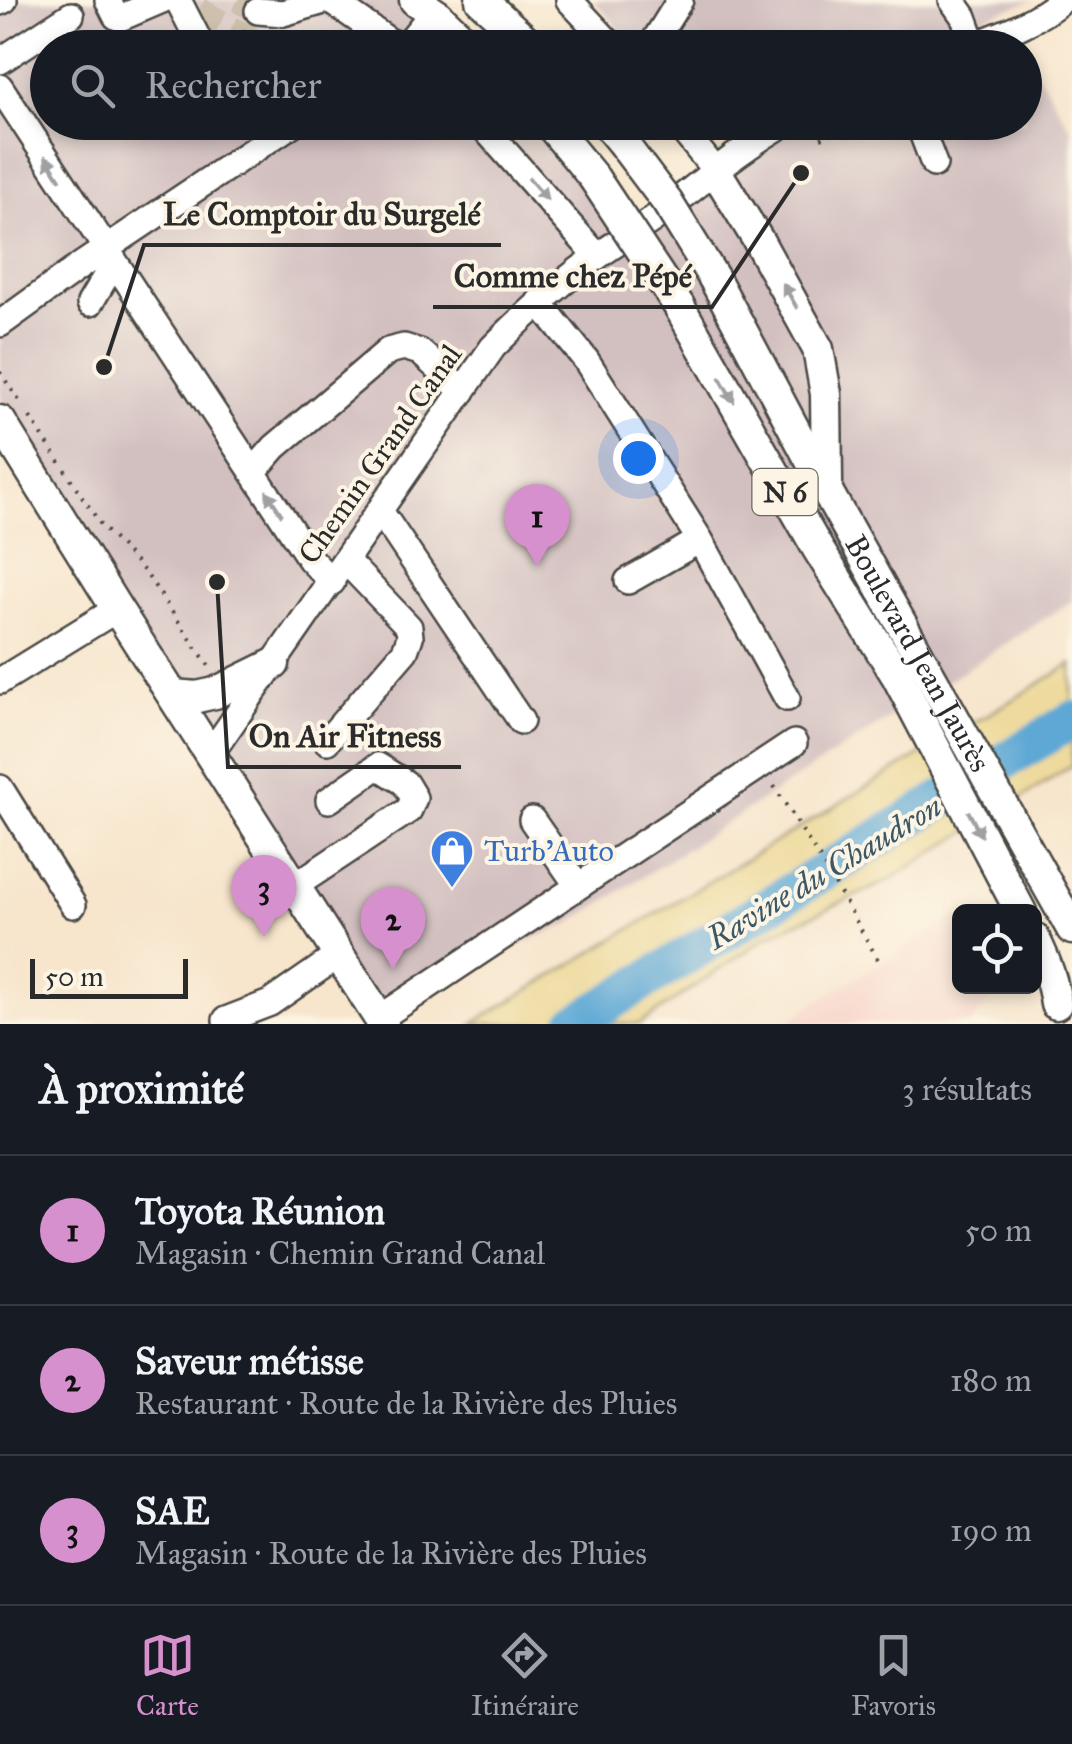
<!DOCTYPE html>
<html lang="fr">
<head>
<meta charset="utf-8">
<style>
  body { margin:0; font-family:"IM FELL Great Primer",serif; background:#20242c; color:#f1f3f6 }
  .controls { position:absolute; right:30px; bottom:30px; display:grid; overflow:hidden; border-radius:15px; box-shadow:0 5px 15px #0003 }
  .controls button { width:90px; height:90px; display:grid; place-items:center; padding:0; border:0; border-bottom:2px solid #363941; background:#171b24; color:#f1f3f6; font:50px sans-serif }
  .scale { position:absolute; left:30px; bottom:25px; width:158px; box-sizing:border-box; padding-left:10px; border:5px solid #2b2b2b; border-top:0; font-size:28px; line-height:35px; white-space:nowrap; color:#2b2b2b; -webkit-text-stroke:8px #fcf5e5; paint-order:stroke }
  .you { position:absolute; left:638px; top:458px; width:35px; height:35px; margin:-25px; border:8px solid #fff; border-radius:50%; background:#1a73e8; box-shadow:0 0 0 15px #1a73e833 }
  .badge { display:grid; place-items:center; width:65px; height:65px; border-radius:50%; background:#d690ce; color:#111; font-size:32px; font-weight:700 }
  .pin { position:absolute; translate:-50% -82px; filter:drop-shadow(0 2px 5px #0008) }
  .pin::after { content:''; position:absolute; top:52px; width:35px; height:30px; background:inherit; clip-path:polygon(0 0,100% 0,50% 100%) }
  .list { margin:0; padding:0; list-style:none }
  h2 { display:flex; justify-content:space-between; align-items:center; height:130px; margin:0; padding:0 40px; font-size:42px }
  h2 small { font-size:32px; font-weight:400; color:#9ea1a6 }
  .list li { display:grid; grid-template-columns:65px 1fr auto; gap:30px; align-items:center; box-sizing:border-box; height:150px; padding:0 40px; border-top:2px solid #363941 }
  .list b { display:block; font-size:38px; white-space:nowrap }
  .list p { margin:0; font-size:32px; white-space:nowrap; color:#9ea1a6 }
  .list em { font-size:32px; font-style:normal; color:#9ea1a6 }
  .icon { flex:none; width:55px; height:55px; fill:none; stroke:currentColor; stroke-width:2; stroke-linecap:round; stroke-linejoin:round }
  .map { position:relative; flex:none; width:1072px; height:1024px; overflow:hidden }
  .search { position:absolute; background:#171b24; box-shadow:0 5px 15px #0003; left:30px; right:30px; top:30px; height:110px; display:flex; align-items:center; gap:25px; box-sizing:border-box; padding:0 35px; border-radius:55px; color:#9ea1a6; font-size:38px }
  .sheet { height:580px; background:#171b24 }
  nav { display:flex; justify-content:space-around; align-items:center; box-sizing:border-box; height:140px; border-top:2px solid #363941; background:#171b24; font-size:28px; color:#9ea1a6 }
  nav a { display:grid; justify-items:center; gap:5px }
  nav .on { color:#d690ce }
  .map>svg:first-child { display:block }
  .built { fill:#f7d1c7 }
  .industrial { fill:#d2bfc0 }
  .sand { fill:#eeda9e; stroke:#8c8264; stroke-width:2.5 }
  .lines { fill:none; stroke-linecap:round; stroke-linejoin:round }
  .river { stroke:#5da8d5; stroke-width:38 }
  .minor-tunnel { stroke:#cec0ac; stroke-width:25; stroke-dasharray:25 12; stroke-linecap:butt }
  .minor-casing { stroke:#4a4743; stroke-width:30 }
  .major-casing { stroke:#4a4743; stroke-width:35 }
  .path { stroke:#4a4743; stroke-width:4; stroke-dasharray:2.5 8; stroke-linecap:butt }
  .minor { stroke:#fff; stroke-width:25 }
  .major { stroke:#fff; stroke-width:30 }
  .major-bridge-casing { stroke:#4a4743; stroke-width:35; stroke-linecap:butt }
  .major-bridge { stroke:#fff; stroke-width:30 }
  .oneway { fill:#a0a0a0 }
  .labels { text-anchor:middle; stroke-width:8; stroke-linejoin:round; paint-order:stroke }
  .shield { fill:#fcf5e5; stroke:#6a6863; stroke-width:2.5 }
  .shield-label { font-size:28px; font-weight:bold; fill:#2b2b2b }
  .street-label { font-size:30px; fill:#2b2b2b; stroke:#fcf5e5 }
  .shop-label { font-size:30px; fill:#366cbe; stroke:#fcf5e5; text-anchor:start }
  .water-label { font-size:32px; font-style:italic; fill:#3c5766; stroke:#fcf5e5 }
  .leader { fill:none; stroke:#2b2b2b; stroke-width:4 }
  .callout-dot { fill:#2b2b2b; stroke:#fcf5e5; stroke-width:4 }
  .callout-label { font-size:32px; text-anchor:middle; font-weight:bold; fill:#2b2b2b; stroke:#fcf5e5; stroke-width:8; stroke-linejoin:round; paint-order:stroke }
</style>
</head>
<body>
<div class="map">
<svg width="1072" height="1024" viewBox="0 0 1072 1024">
  <rect width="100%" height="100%" fill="#fcf5e5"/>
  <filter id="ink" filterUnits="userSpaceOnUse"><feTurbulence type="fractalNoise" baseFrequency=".01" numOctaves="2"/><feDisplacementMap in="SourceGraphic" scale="20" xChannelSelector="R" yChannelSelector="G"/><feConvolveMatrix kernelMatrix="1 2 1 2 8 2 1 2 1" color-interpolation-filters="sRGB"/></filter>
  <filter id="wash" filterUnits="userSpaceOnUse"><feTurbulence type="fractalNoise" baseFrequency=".0048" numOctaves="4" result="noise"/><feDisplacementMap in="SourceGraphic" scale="40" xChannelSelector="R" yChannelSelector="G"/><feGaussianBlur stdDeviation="2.25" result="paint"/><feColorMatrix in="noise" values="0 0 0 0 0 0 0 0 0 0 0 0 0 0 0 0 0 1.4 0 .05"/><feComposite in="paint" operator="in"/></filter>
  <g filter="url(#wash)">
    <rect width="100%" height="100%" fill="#f7e5cc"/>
    <!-- built -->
    <path class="built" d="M959,916L960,986L1002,987L970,1024H785L822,998Z"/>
    <!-- industrial -->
    <path class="industrial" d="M0,0H415L472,47L48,48V122L548,123L626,237L787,123L1024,122L1025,53L1072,130V601L569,924L370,1004L0,421Z
      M593,0H1033L956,27L909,48L635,47Z"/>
    <!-- sand -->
    <path class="sand" d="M1072,664V765L1036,789L888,881L766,937L640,1024H472Z"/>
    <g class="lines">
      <!-- river -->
      <path class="river" d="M575,1024L1072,720"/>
    </g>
  </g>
  <g filter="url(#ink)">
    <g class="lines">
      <!-- minor-tunnel -->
      <path class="minor-tunnel" d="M238,0L258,11
        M199,10L253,40"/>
      <!-- minor casing -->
      <g class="minor-casing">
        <path id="minor" d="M108,0L116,16L120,18L162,0
          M178,0L200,43L206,48
          M330,0L399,48
          M569,0L614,48
          M952,0L964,17L974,45
          M0,2L4,0
          M258,11L283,13L327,0
          M244,48L247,45
          M404,48L422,26L437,15
          M650,48L680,0
          M967,48C1000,35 1034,23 1062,0
          M0,61L71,15
          M0,87L310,559L332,582
          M479,122L597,256
          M676,122L715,170
          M918,122L934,164
          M539,302L586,360L700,540L787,698
          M90,303L106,276L117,266
          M0,324L83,264L295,122
          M254,471L275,447L388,351L404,347L420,352L463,391
          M380,511L521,721
          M628,581L700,540
          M0,681L117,609
          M327,741L405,651L410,637L409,627L346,561
          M211,753L493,347C526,314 559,283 598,256C621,239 646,226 668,208C707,178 744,146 787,122
          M0,788L73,905
          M532,820L578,886
          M296,885L409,810L414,798L405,783L378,766L329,800
          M380,1018L794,743
          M226,1020L270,1003L339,955"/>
      </g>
      <!-- major casing -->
      <g class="major-casing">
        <g id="major">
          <path d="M415,0L437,15L472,48"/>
          <path d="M481,0L534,48"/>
          <path d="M548,122L594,178"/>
          <path d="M605,122L621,141"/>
          <path d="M715,170L758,240L818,349L826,394L827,483"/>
          <path id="s1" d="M715,280L827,491L1072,929"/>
          <path d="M679,306L818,549L897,676L1021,912"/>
          <path d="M0,421L117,609L383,1024"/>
          <path d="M173,695L197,697L215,693L274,664"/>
          <path d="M1034,938C1045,960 1053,980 1056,1004"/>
        </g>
      </g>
      <!-- path -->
      <path class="path" d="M809,131L823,122
        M821,138L861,122
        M0,372L22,405
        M30,417L103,528L145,572L211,669
        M774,786L827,870L880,963"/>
      <!-- minor -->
      <use href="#minor" class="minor"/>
      <!-- major -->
      <use href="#major" class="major"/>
      <!-- major-bridge casing -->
      <g class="major-bridge-casing">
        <path id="major-bridge" d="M621,141L667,202L715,280
          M594,178L679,306"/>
      </g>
      <!-- major-bridge -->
      <use href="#major-bridge" class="major-bridge"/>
    </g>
    <!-- one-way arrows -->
    <defs><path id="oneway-solid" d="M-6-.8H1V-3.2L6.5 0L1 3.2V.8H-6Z" transform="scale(2.5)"/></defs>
    <g class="oneway">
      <use href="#oneway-solid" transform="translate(53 168) rotate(-123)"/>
      <use href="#oneway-solid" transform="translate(538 189) rotate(49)"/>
      <use href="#oneway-solid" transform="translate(790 296) rotate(-120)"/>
      <use href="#oneway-solid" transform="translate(727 390) rotate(60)"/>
      <use href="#oneway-solid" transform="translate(274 503) rotate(-123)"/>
      <use href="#oneway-solid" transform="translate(975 824) rotate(62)"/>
    </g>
  </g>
  <!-- icons -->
  <defs>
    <g id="shop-pin" transform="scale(2.25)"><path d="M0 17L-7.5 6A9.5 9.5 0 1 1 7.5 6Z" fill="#3f7fe0" stroke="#fcf5e5"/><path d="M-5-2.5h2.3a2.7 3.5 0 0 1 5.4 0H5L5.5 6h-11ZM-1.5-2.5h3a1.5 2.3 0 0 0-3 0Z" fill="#fff"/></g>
  </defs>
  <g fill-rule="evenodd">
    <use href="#shop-pin" x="452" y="851"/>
  </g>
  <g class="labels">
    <!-- shield labels -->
    <rect class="shield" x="752.5" y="469" width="65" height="46" rx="8"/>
    <g class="shield-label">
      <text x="785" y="502">N 6</text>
    </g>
    <!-- street labels -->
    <g class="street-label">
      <text transform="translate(380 454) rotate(-55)" y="10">Chemin Grand Canal</text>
      <text dy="10" stroke="none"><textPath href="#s1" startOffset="425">Boulevard Jean Jaurès</textPath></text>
    </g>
    <!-- shop labels -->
    <g class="shop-label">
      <text x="484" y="861">Turb'Auto</text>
    </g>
    <!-- water labels -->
    <g class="water-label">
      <text transform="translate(824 872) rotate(-31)" y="11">Ravine du Chaudron</text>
    </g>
  </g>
  <!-- callouts -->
  <path class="leader" d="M104 367L144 245H501M801 173L712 307H433M217 582L228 767H461"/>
  <g class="callout-dot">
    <circle cx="104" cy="367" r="10"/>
    <circle cx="801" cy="173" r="10"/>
    <circle cx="217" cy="582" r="10"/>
  </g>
  <g class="callout-label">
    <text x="322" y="225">Le Comptoir du Surgelé</text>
    <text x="573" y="287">Comme chez Pépé</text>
    <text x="345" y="747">On Air Fitness</text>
  </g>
</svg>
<div class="controls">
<button><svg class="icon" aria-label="locate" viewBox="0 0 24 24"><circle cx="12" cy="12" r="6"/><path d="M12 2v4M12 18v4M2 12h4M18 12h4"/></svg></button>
</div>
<div class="scale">50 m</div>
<div class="you"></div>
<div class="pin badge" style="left:537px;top:566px">1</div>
<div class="pin badge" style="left:393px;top:969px">2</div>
<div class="pin badge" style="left:264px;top:937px">3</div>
<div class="search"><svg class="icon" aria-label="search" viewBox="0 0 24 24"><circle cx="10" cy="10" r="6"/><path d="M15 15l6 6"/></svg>Rechercher</div>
</div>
<section class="sheet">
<h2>À proximité<small>3 résultats</small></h2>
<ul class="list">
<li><span class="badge">1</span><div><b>Toyota Réunion</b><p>Magasin · Chemin Grand Canal</p></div><em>50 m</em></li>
<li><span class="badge">2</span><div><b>Saveur métisse</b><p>Restaurant · Route de la Rivière des Pluies</p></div><em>180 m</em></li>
<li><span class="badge">3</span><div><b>SAE</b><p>Magasin · Route de la Rivière des Pluies</p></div><em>190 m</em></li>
</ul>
</section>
<nav>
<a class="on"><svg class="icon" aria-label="map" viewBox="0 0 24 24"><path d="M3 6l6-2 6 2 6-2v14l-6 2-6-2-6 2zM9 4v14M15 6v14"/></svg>Carte</a>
<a><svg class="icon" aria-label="directions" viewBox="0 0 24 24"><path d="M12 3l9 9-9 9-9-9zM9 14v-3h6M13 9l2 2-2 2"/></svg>Itinéraire</a>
<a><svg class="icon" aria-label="saved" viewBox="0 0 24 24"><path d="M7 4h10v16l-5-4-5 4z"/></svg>Favoris</a>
</nav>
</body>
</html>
